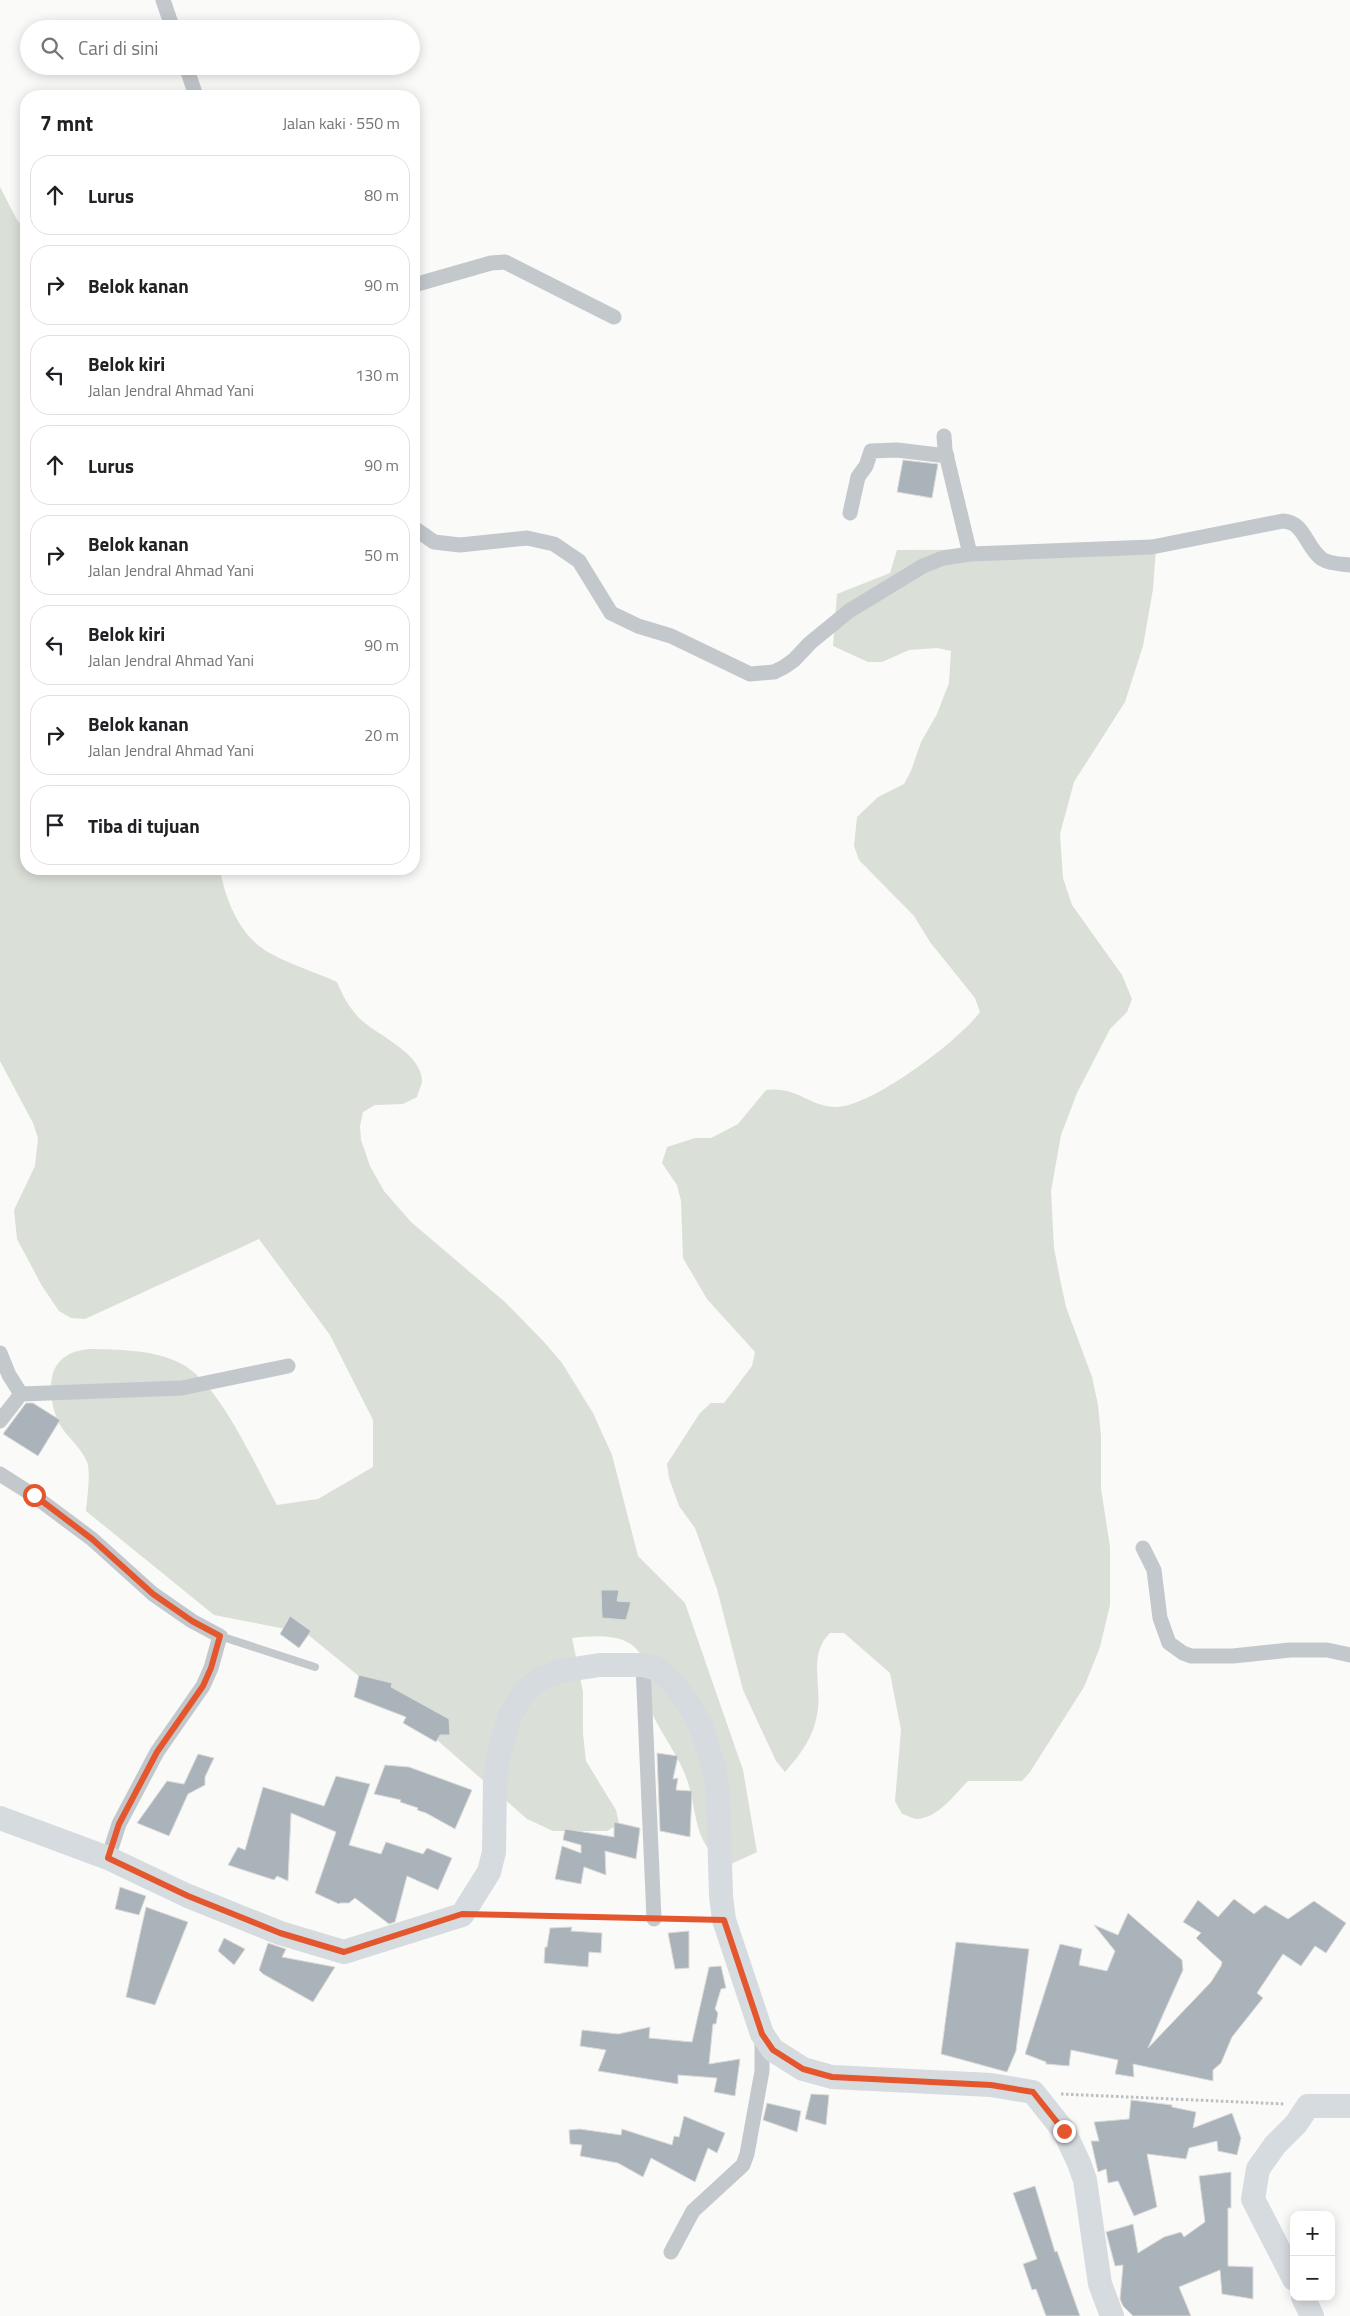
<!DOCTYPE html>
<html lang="id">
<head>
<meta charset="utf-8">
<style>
  body { margin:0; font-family:"Titillium Web",sans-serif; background:#f2f2f2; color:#202124 }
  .controls { position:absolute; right:15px; bottom:15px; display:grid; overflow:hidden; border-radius:10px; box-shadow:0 2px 12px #0003 }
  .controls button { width:45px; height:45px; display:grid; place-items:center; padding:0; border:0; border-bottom:1px solid #e0e0e0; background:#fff; color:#202124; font:25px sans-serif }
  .stop { position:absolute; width:15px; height:15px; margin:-11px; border:4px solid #e4572e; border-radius:50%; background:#fff }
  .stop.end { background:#e4572e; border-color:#fff; box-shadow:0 1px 5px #0008 }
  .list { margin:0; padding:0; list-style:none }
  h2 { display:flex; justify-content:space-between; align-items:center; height:65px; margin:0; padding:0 20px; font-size:21px }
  h2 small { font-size:16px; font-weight:400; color:#757577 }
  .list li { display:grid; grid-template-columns:32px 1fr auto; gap:15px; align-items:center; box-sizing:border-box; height:80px; margin:0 10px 10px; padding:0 10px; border:1px solid #e0e0e0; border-radius:20px }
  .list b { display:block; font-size:19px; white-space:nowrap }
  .list p { margin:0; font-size:16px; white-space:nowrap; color:#757577 }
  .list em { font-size:16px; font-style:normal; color:#757577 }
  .icon { flex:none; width:28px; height:28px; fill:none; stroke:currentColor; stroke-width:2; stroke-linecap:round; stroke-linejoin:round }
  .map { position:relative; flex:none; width:1350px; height:2316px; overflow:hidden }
  .search { position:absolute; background:#fff; box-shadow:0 2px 12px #0003; left:20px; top:20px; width:400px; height:55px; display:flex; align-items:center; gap:12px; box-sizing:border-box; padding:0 18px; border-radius:28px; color:#757577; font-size:19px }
  .panel { position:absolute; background:#fff; box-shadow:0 2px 12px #0003; left:20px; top:90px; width:400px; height:785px; border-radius:20px }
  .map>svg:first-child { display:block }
  .green { fill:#dadfd7 }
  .building { fill:#aab3b9; stroke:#dcdcda }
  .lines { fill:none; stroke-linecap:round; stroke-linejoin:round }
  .path { stroke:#bbbfc2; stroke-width:3; stroke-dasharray:2.5 2.5; stroke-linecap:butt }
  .lane { stroke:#c3c8cc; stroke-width:8 }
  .street { stroke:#c3c8cc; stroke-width:15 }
  .primary { stroke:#d6dbdf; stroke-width:24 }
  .route { stroke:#e4572e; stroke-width:6 }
</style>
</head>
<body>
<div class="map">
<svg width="1350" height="2316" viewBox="0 0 1350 2316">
  <rect width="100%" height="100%" fill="#fafaf8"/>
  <!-- green -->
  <path class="green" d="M0,187L17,220L26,230V869H220C225,899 239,934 266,951C286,963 315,972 337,982C342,995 349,1007 359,1018C376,1035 423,1053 422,1082C421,1087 418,1092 417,1097L403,1104L375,1105L363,1112L360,1126L361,1140L370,1166L384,1191L411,1222L505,1302L544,1342L562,1363L593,1413L612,1455L638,1556L685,1603L743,1770L757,1852L731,1864C691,1849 699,1811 686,1777C678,1755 662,1735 652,1713C647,1699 648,1681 645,1667C639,1632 599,1635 572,1638L583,1692V1734L586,1761L616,1810L619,1824L607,1831H553L527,1819L436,1739L306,1633L214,1615L86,1511C87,1499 91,1472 87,1462C81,1447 68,1438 60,1425C53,1413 49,1392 52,1377C57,1356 74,1349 95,1349C123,1350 154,1350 180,1363C220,1383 255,1466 277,1505L318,1499L373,1467V1420L330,1335L259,1239L85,1319L71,1318L59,1311L42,1286L17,1239L14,1210L35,1166L38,1138L33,1123L0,1061Z
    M1156,549L1153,589L1143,646L1125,702L1074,782L1060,834L1063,878L1072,905L1122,975L1132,999L1127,1012L1110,1029L1077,1093L1061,1135L1051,1191L1054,1248L1060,1279L1066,1307L1092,1377L1098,1405L1101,1436V1488L1110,1547V1605L1100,1647L1084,1687L1030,1772L1022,1781H968C955,1794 938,1818 917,1819C913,1819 907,1815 902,1814L895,1801L901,1730L890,1673L844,1633H830C807,1655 823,1687 817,1715C813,1738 800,1755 785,1772L776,1761L743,1690L717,1589L695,1528L679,1506L669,1478L667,1464L700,1413L711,1403H724L752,1366L755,1352L707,1299L683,1258L681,1201L677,1185L662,1163L667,1147L695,1138H711L738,1124L766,1090C797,1086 808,1106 835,1107C869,1109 961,1039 980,1012L975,998L930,942L914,916L859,860L854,846L857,817L878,797L904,784L911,771L921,742L937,714L949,683L951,651L937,648L909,650L882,662H868L833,646L837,594L890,573L897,550Z"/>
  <!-- building -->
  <path class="building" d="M903,460L938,464L932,498L897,492Z
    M26,1403H33L60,1420L38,1456L3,1434Z
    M601,1590H619L617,1601L631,1602L626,1620L602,1618Z
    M290,1616L311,1631L299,1648L280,1634Z
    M359,1675L392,1683L391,1687L449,1719L450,1735H440L436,1742L403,1723L406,1717L354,1697Z
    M657,1753L678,1756L673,1779L678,1778L676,1790L692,1791L690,1837L660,1831Z
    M198,1754L214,1758L205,1777V1785L188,1794L169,1836L137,1823L167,1781L184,1784Z
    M385,1765L409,1767L472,1790L455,1829L426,1813L417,1810L418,1808L400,1802L401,1800L374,1794Z
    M336,1776L370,1784L349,1845L381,1854L386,1842L423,1854L427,1848L452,1858L438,1890L407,1876L395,1922L389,1924L355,1898L349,1903H340L339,1904L315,1893L336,1832L291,1813L288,1881L277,1876L274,1880L228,1865L238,1847L245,1850L263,1787L324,1806Z
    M614,1822L640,1828L636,1859L605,1851L606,1875L584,1867L581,1884L555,1879L562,1846L581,1853V1845L563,1840L565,1829L614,1837Z
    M120,1887L146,1896L139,1915L115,1909Z
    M1234,1899L1254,1914L1265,1905L1288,1919L1314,1901L1346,1923L1326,1953L1315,1946L1301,1966L1283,1954L1257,1993L1263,1998L1232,2037L1221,2063L1213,2070V2081L1133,2064L1134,2077L1115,2074L1118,2060L1071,2050L1069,2066L1046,2064V2062L1025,2054L1060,1944L1082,1949L1079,1965L1107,1971L1115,1951L1094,1925L1118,1935L1128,1913L1182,1960L1183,1970L1148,2048L1211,1982L1221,1966L1222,1962L1196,1938L1201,1933L1183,1922L1198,1900L1218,1917Z
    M146,1907L188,1922L155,2005L126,1997Z
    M572,1927L571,1931L602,1933L601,1953L589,1952L588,1967L544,1963L545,1947H547L550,1928Z
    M689,1931V1968L675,1969L668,1933Z
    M224,1938L245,1949L234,1965L218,1951Z
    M956,1942L1029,1949L1016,2051L1007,2072L941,2054Z
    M268,1943L286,1949L282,1957L335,1967L313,2002L263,1974L259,1970Z
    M721,1966L726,1988L721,1989L715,2009L718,2013L716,2024H713L709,2064L740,2059L735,2096L714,2092L717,2078L678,2075V2084L598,2071L606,2050L580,2046L582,2030L618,2034L650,2027L649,2038L692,2042L709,1967Z
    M811,2094L829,2095L826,2125L805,2119Z
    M1131,2100L1172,2105V2107L1196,2112L1193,2128L1232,2113L1241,2138L1237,2155L1218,2151L1217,2141L1189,2148L1186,2159L1147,2154L1157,2207L1134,2216L1118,2181L1108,2183L1106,2169L1098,2172L1091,2141H1099L1094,2122L1129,2119Z
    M767,2103L801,2111L797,2132L763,2120Z
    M684,2116L725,2133L717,2153L708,2148L695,2182L651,2158L643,2177L618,2163L580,2156L582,2145L570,2144L569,2130L580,2129L621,2135L622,2129L672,2145L674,2136L679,2137Z
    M1231,2172V2208H1228V2266L1253,2267V2299L1222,2294L1220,2270L1179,2287L1191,2316H1133L1123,2306L1120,2299L1123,2265L1115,2266L1106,2232L1133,2224L1138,2253L1164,2237L1181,2232L1184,2237L1205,2222L1199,2176Z
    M1035,2186L1055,2252L1057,2251L1080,2316H1046L1036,2289L1032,2290L1023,2264L1037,2259L1013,2193Z"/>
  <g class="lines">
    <!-- path -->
    <path class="path" d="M487,1915L638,1918
      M670,1919L703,1920
      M1061,2094L1285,2104"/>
    <!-- lane -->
    <path class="lane" d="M220,1636L315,1667"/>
    <!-- street -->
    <path class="street" d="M163,0L173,29
      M186,66L196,96
      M414,285L491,263L505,262L614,317
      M944,436L945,450L970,554
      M850,513L858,477L866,466L871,451L897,450L947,456
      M414,528L434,542L460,545L527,538L554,544L579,561L611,613L638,626L671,636L750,674L774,672L784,667L794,660L810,643L849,611L923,566L943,558L970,554L1152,547L1283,521C1305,522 1306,548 1322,559C1330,564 1341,564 1350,565
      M0,1353L9,1375L21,1394
      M0,1421L21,1394L182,1388L288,1366
      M0,1474L33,1495L92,1539L153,1594L192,1621L220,1636L211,1668L203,1686L157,1752L119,1824L108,1858
      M1143,1548L1154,1570L1160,1618L1169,1643L1183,1653L1191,1656H1233L1290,1650H1327L1350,1655
      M643,1665L654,1919
      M671,2252L693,2211L743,2165L747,2154L762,2071V2035"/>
    <!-- primary -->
    <path class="primary" d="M0,1818L108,1858L188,1896L280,1933L344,1952L462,1915L489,1872L494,1852L495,1782L498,1758L510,1715L524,1692L539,1680L560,1671L600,1665H643L651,1667L657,1669L672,1682L688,1703L701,1727L714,1768L718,1793L721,1896L724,1920L762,2034L773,2050L803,2069L832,2077L991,2085L1033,2092L1064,2131L1079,2163L1085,2180L1100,2284L1112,2316
      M1294,2279L1253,2199L1258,2169L1275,2145L1296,2124L1308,2106H1350
      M1303,2297L1312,2316"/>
  </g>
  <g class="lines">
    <!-- route -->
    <path class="route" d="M34,1495L92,1539L153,1594L192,1621L220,1636L211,1668L203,1686L157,1752L119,1824L108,1858L188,1896L280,1933L344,1952L462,1914L724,1920L762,2034L773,2050L803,2069L832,2077L991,2085L1033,2092L1064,2131"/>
  </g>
</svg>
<div class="controls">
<button>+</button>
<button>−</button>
</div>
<div class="stop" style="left:34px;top:1495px"></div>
<div class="stop end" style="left:1064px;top:2131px"></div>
<div class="search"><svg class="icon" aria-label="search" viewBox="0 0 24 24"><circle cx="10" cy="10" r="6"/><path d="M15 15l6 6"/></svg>Cari di sini</div>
<section class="panel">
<h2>7 mnt<small>Jalan kaki · 550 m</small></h2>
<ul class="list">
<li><svg class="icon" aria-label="ahead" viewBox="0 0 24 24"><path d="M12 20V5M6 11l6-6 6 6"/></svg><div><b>Lurus</b></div><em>80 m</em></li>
<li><svg class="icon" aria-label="right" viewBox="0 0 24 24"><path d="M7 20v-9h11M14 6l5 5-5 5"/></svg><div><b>Belok kanan</b></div><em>90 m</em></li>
<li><svg class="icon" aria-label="left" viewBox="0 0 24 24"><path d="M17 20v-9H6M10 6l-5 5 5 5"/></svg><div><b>Belok kiri</b><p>Jalan Jendral Ahmad Yani</p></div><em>130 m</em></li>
<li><svg class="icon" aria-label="ahead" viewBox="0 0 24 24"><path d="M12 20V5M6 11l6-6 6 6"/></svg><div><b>Lurus</b></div><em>90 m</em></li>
<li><svg class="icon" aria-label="right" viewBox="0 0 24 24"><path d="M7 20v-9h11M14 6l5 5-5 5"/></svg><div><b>Belok kanan</b><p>Jalan Jendral Ahmad Yani</p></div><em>50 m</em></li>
<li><svg class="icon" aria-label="left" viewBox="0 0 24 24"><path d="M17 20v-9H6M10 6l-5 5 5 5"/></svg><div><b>Belok kiri</b><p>Jalan Jendral Ahmad Yani</p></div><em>90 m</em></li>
<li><svg class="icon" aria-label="right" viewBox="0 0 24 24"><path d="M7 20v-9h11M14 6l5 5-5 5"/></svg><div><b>Belok kanan</b><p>Jalan Jendral Ahmad Yani</p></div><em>20 m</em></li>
<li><svg class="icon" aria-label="arrive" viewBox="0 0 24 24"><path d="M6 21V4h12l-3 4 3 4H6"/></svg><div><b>Tiba di tujuan</b></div></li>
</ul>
</section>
</div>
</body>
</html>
